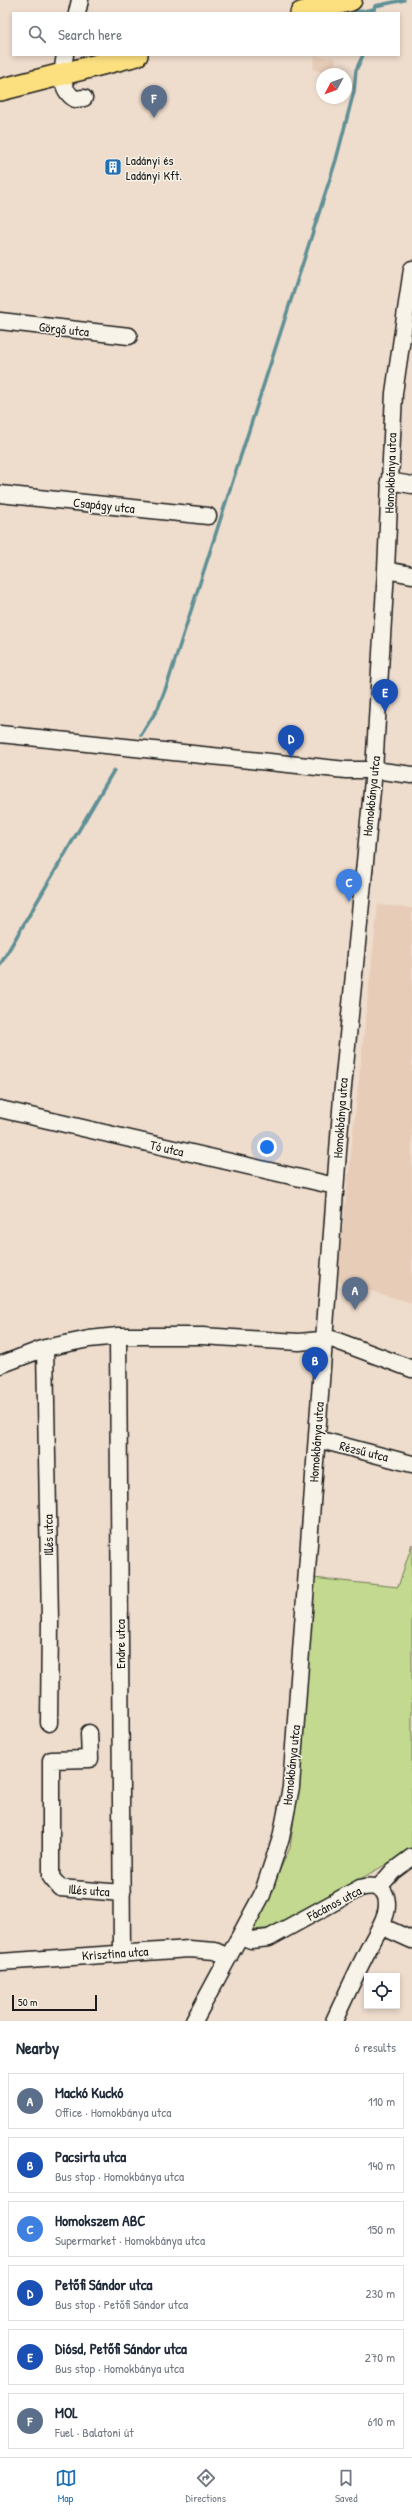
<!DOCTYPE html>
<html lang="en">
<head>
<meta charset="utf-8">
<style>
  body { margin:0; font-family:"Patrick Hand",sans-serif; background:#f6f6f7; color:#1f2937 }
  .controls { position:absolute; right:12px; bottom:12px; display:grid; overflow:hidden; border-radius:0px; box-shadow:0 2px 6px #0003 }
  .controls button { width:36px; height:36px; display:grid; place-items:center; padding:0; border:0; border-bottom:1px solid #e0e1e3; background:#fff; color:#1f2937; font:20px sans-serif }
  .compass { position:absolute; left:316px; top:68px; width:36px; height:36px; border-radius:50%; background:#fff; box-shadow:0 2px 6px #0003; rotate:229deg }
  .scale { position:absolute; left:12px; bottom:10px; width:85px; box-sizing:border-box; padding-left:4px; border:2px solid #1c1c1c; border-top:0; font-size:11px; line-height:14px; white-space:nowrap; color:#1c1c1c; -webkit-text-stroke:3px #f7f3e8; paint-order:stroke }
  .you { position:absolute; left:267px; top:1147px; width:14px; height:14px; margin:-10px; border:3px solid #fff; border-radius:50%; background:#1a73e8; box-shadow:0 0 0 6px #1a73e833 }
  .badge { display:grid; place-items:center; width:26px; height:26px; border-radius:50%; background:#1f6fb2; color:#fff; font-size:13px; font-weight:700 }
  .pin { position:absolute; translate:-50% -33px; filter:drop-shadow(0 1px 2px #0008) }
  .pin::after { content:''; position:absolute; top:21px; width:14px; height:12px; background:inherit; clip-path:polygon(0 0,100% 0,50% 100%) }
  .list { margin:0; padding:0; list-style:none }
  h2 { display:flex; justify-content:space-between; align-items:center; height:52px; margin:0; padding:0 16px; font-size:17px }
  h2 small { font-size:13px; font-weight:400; color:#747a83 }
  .list li { display:grid; grid-template-columns:26px 1fr auto; gap:12px; align-items:center; box-sizing:border-box; height:56px; margin:0 8px 8px; padding:0 8px; border:1px solid #e0e1e3; border-radius:0px }
  .list b { display:block; font-size:15px; white-space:nowrap }
  .list p { margin:0; font-size:13px; white-space:nowrap; color:#747a83 }
  .list em { font-size:13px; font-style:normal; color:#747a83 }
  .icon { flex:none; width:22px; height:22px; fill:none; stroke:currentColor; stroke-width:2; stroke-linecap:round; stroke-linejoin:round }
  .map { position:relative; flex:none; width:412px; height:2021px; overflow:hidden }
  .search { position:absolute; background:#fff; box-shadow:0 2px 6px #0003; left:12px; right:12px; top:12px; height:44px; display:flex; align-items:center; gap:10px; box-sizing:border-box; padding:0 14px; border-radius:0px; color:#747a83; font-size:15px }
  .sheet { height:436px; background:#fff }
  nav { display:flex; justify-content:space-around; align-items:center; box-sizing:border-box; height:56px; border-top:1px solid #e0e1e3; background:#fff; font-size:11px; color:#747a83 }
  nav a { display:grid; justify-items:center; gap:2px }
  nav .on { color:#1f6fb2 }
  .map>svg:first-child { display:block }
  .built { fill:#e7ccb8 }
  .green { fill:#c2d98f; stroke:#6f7a56 }
  .lines { fill:none; stroke-linecap:round; stroke-linejoin:round }
  .stream { stroke:#5f9095; stroke-width:3.5 }
  .minor-casing { stroke:#1c1c1c; stroke-width:19 }
  .major-casing { stroke:#1c1c1c; stroke-width:24 }
  .minor { stroke:#f7f3e8; stroke-width:16 }
  .major { stroke:#fce080; stroke-width:21 }
  .labels { text-anchor:middle; stroke-width:3; stroke-linejoin:round; paint-order:stroke }
  .poi-label { font-size:13px; fill:#1c1c1c; stroke:#f7f3e8; text-anchor:start }
  .street-label { font-size:13px; fill:#1c1c1c; stroke:#f7f3e8 }
</style>
</head>
<body>
<div class="map">
<svg width="412" height="2021" viewBox="0 0 412 2021">
  <rect width="100%" height="100%" fill="#eedccc"/>
  <filter id="ink" filterUnits="userSpaceOnUse"><feTurbulence type="fractalNoise" baseFrequency=".025" numOctaves="2"/><feDisplacementMap in="SourceGraphic" scale="8" xChannelSelector="R" yChannelSelector="G"/><feConvolveMatrix kernelMatrix="1 2 1 2 8 2 1 2 1" color-interpolation-filters="sRGB"/></filter>
  <g filter="url(#ink)">
    <!-- built -->
    <path class="built" d="M315,56L336,58L333,73L313,70Z
      M378,905L412,908V1303L337,1281Z"/>
    <!-- green -->
    <path class="green" d="M412,1544V1852L406,1853L274,1928L252,1930L290,1848L301,1766L313,1578L398,1587Z"/>
    <g class="lines">
      <!-- stream -->
      <path class="stream" d="M353,13L374,9
        M373,13L375,6L404,0
        M141,735L158,708L168,682L336,160L354,91L356,70L363,55
        M0,965L114,770"/>
      <!-- minor casing -->
      <g class="minor-casing">
        <path id="minor" d="M77,13L80,0
          M65,55C62,71 59,89 75,99L84,98
          M0,321L129,336
          M389,481L412,485
          M0,494L208,516
          M386,570L412,575
          M0,734L346,770H374L412,775
          M0,1109L335,1186
          M118,1336L122,1952
          M45,1348L50,1621L49,1723
          M0,1365L45,1348L89,1339L118,1336H202L299,1342L332,1339L412,1369
          M317,1439L412,1464
          M89,1733L90,1759L51,1760V1877L60,1888L122,1893
          M379,1887L393,1871L412,1857
          M381,1926L412,1940
          M241,1936L251,1940L269,1938L360,1888C375,1884 387,1887 387,1905C387,1918 377,1932 371,1944C358,1969 346,1995 334,2021
          M0,1962L189,1949L215,1951L229,1957
          M194,2021L262,1895L281,1838L291,1787L342,1097L374,770L386,570L394,393L412,269"/>
      </g>
      <!-- major casing -->
      <g class="major-casing">
        <path id="major" d="M301,13L351,0
          M0,90L137,55"/>
      </g>
      <!-- minor -->
      <use href="#minor" class="minor"/>
      <!-- major -->
      <use href="#major" class="major"/>
    </g>
  </g>
  <!-- icons -->
  <defs>
    <g id="building-square" transform="scale(0.9)"><rect x="-9" y="-9" width="18" height="18" rx="4" fill="#1f6fb2" stroke="#f7f3e8"/><path d="M-4-6H4V6H1V3H-1V6H-4ZM-2.5-4.3h1.7v1.8h-1.7ZM.8-4.3h1.7v1.8H.8ZM-2.5-1h1.7V.8h-1.7ZM.8-1h1.7V.8H.8Z" fill="#fff"/></g>
  </defs>
  <g fill-rule="evenodd">
    <use href="#building-square" x="113" y="167"/>
  </g>
  <g class="labels">
    <!-- poi labels -->
    <g class="poi-label">
      <text x="126" y="165">Ladányi és<tspan x="126" dy="15">Ladányi Kft.</tspan></text>
    </g>
    <!-- street labels -->
    <g class="street-label">
      <text transform="translate(64 329) rotate(6)" y="5">Görgő utca</text>
      <text transform="translate(390 473) rotate(-88)" y="5">Homokbánya utca</text>
      <text transform="translate(104 505) rotate(6)" y="5">Csapágy utca</text>
      <text transform="translate(371 796) rotate(-84)" y="5">Homokbánya utca</text>
      <text transform="translate(340 1118) rotate(-86)" y="5">Homokbánya utca</text>
      <text transform="translate(167 1148) rotate(13)" y="5">Tó utca</text>
      <text transform="translate(316 1442) rotate(-86)" y="5">Homokbánya utca</text>
      <text transform="translate(364 1451) rotate(14)" y="5">Rézsű utca</text>
      <text transform="translate(48 1535) rotate(-91)" y="5">Illés utca</text>
      <text transform="translate(120 1644) rotate(-90)" y="5">Endre utca</text>
      <text transform="translate(291 1765) rotate(-84)" y="5">Homokbánya utca</text>
      <text transform="translate(89 1890) rotate(4)" y="5">Illés utca</text>
      <text transform="translate(334 1903) rotate(-28)" y="5">Fácános utca</text>
      <text transform="translate(115 1953) rotate(-4)" y="5">Krisztina utca</text>
    </g>
  </g>
</svg>
<div class="controls">
<button><svg class="icon" aria-label="locate" viewBox="0 0 24 24"><circle cx="12" cy="12" r="6"/><path d="M12 2v4M12 18v4M2 12h4M18 12h4"/></svg></button>
</div>
<svg class="compass" viewBox="-18 -18 36 36"><path d="M0-13l5 13h-10z" fill="#e53935"/><path d="M0 13l5-13h-10z" fill="#747a83"/></svg>
<div class="scale">50 m</div>
<div class="you"></div>
<div class="pin badge" style="left:355px;top:1310px;background:#5c6f8a">A</div>
<div class="pin badge" style="left:315px;top:1380px;background:#1a4fb4">B</div>
<div class="pin badge" style="left:349px;top:902px;background:#3f7fe0">C</div>
<div class="pin badge" style="left:291px;top:758px;background:#1a4fb4">D</div>
<div class="pin badge" style="left:385px;top:712px;background:#1a4fb4">E</div>
<div class="pin badge" style="left:154px;top:118px;background:#5c6f8a">F</div>
<div class="search"><svg class="icon" aria-label="search" viewBox="0 0 24 24"><circle cx="10" cy="10" r="6"/><path d="M15 15l6 6"/></svg>Search here</div>
</div>
<section class="sheet">
<h2>Nearby<small>6 results</small></h2>
<ul class="list">
<li><span class="badge" style="background:#5c6f8a">A</span><div><b>Mackó Kuckó</b><p>Office · Homokbánya utca</p></div><em>110 m</em></li>
<li><span class="badge" style="background:#1a4fb4">B</span><div><b>Pacsirta utca</b><p>Bus stop · Homokbánya utca</p></div><em>140 m</em></li>
<li><span class="badge" style="background:#3f7fe0">C</span><div><b>Homokszem ABC</b><p>Supermarket · Homokbánya utca</p></div><em>150 m</em></li>
<li><span class="badge" style="background:#1a4fb4">D</span><div><b>Petőfi Sándor utca</b><p>Bus stop · Petőfi Sándor utca</p></div><em>230 m</em></li>
<li><span class="badge" style="background:#1a4fb4">E</span><div><b>Diósd, Petőfi Sándor utca</b><p>Bus stop · Homokbánya utca</p></div><em>270 m</em></li>
<li><span class="badge" style="background:#5c6f8a">F</span><div><b>MOL</b><p>Fuel · Balatoni út</p></div><em>610 m</em></li>
</ul>
</section>
<nav>
<a class="on"><svg class="icon" aria-label="map" viewBox="0 0 24 24"><path d="M3 6l6-2 6 2 6-2v14l-6 2-6-2-6 2zM9 4v14M15 6v14"/></svg>Map</a>
<a><svg class="icon" aria-label="directions" viewBox="0 0 24 24"><path d="M12 3l9 9-9 9-9-9zM9 14v-3h6M13 9l2 2-2 2"/></svg>Directions</a>
<a><svg class="icon" aria-label="saved" viewBox="0 0 24 24"><path d="M7 4h10v16l-5-4-5 4z"/></svg>Saved</a>
</nav>
</body>
</html>
